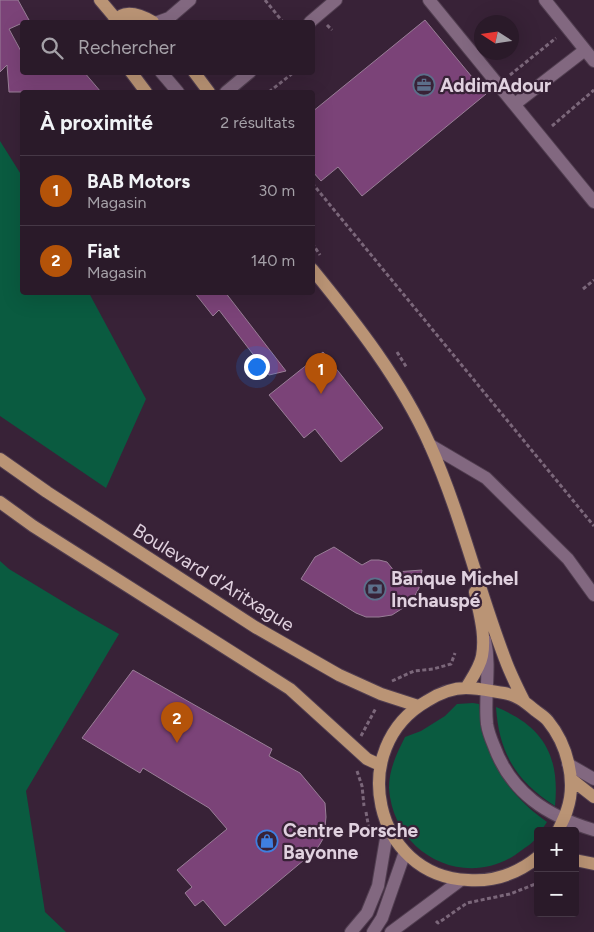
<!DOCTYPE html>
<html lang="fr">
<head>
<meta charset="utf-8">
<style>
  body { margin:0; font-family:Figtree,sans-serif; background:#362735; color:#f1f3f6 }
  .controls { position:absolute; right:15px; bottom:15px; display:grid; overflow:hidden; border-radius:5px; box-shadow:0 5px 20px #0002 }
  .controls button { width:45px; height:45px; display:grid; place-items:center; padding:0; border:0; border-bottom:1px solid #463846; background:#2a1a29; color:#f1f3f6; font:25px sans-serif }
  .compass { position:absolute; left:474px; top:15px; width:45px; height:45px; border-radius:50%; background:#2a1a29; box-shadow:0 5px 20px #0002; rotate:282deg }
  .you { position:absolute; left:256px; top:366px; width:18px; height:18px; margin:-12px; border:4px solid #fff; border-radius:50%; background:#1a73e8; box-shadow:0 0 0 8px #1a73e833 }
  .badge { display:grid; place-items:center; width:32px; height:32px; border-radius:50%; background:#b45309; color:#fff; font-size:16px; font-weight:700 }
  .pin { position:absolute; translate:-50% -41px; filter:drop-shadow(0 1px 2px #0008) }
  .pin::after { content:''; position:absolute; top:26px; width:18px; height:15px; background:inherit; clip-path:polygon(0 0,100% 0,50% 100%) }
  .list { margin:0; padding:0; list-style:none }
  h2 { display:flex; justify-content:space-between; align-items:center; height:65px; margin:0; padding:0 20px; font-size:21px }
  h2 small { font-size:16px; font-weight:400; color:#a5a1a8 }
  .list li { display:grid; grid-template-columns:32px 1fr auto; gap:15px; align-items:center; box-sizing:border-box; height:70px; padding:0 20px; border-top:1px solid #463846 }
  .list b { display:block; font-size:19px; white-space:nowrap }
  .list p { margin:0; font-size:16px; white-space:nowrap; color:#a5a1a8 }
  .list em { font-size:16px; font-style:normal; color:#a5a1a8 }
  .icon { flex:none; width:28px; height:28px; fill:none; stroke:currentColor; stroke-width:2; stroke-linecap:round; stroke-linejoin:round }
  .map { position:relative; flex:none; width:594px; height:932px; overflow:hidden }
  .search { position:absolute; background:#2a1a29; box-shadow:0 5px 20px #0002; left:20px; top:20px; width:295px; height:55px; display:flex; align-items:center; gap:12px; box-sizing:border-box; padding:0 18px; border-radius:5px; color:#a5a1a8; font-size:19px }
  .panel { position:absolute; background:#2a1a29; box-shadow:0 5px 20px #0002; left:20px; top:90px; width:295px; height:205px; border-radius:5px }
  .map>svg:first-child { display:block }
  .green { fill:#0a5b40 }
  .building { fill:#7b4378; stroke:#997e97 }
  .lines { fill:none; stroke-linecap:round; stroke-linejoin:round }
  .minor-casing { stroke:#513e50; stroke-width:14 }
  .major-casing { stroke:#513e50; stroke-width:14 }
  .path { stroke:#7b677a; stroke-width:3; stroke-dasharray:4 2.5; stroke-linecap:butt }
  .minor { stroke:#826880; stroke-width:12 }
  .major { stroke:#ba9475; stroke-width:12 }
  .labels { text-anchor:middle; stroke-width:4.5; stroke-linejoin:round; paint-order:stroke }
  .poi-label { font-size:19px; font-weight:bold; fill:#e0d1df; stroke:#382237; text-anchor:start }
  .street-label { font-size:19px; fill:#e0d1df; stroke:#382237 }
</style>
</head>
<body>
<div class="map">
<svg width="594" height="932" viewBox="0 0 594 932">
  <rect width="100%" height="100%" fill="#382237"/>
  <!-- green -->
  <path class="green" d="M0,141L22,176V292L89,293L146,399L106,488L0,416Z
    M0,561L9,569L80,612L119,634L26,791L45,912L66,932H0Z
    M473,703L479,704C483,754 506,794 547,822L541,831H538C538,840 529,845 522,850C468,893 393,855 389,788C389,769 397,753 405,737L421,731L445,716L457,704Z
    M496,707C543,726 560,755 555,806C516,781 499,753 496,707Z"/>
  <!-- building -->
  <path class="building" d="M0,0H18L29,20L9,29L22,53V72H84L101,92H9L7,65L0,72Z
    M425,20L486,94L362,196L338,167L321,181L312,171V112Z
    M194,292H225L286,371L269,375L219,310L213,316Z
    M323,352L383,428L341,462L315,429L304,438L269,395Z
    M334,547L362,565L371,560H379L387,562L395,572L422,570L419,588L413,599L403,608L392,615L379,617H366L356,613L301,579L315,557Z
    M133,670L272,749L269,756L300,773L325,803L326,817L324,837L320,844L316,850L225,926L203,900L195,906L185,893L192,887L177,870L227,829L209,808L143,768L140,773L82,738Z"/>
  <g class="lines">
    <!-- minor casing -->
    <g class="minor-casing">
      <path id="minor" d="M429,0L594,202
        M545,0L594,61
        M158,22L169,18L190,0
        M310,22L336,0
        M161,72L178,92
        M226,92L250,72
        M515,104L585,50
        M430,445L486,478L568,559L594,595
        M485,640C491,668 484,696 487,724C488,731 491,739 494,746C511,793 547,816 594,830
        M568,764L594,779
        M351,932L367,913L378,886L388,827
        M373,932L382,918L405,852
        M391,932L461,880"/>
    </g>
    <!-- major casing -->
    <g class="major-casing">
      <path id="major" d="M100,0L116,19
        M114,22C124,8 141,15 153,22
        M131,72L146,92
        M194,72L209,92
        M312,269C356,323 401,380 430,445C461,514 478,589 505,659C510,673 517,687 524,701
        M0,459L47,492L255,627L339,675L381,694L418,706
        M0,502L33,526L290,689L367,759L380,765
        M466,688C472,678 480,667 482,656C486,634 479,613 475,592
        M571,779L594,797
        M538,857C517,874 494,882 468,880C373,876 346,747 427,701C438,694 453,688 466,688C478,688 491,691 504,693C517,695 526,703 536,711C540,714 545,717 548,721C567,744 577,781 567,810C565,817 561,824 558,831
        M575,860L594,864"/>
    </g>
    <!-- path -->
    <path class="path" d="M265,0L283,22
      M327,25L332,30
      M510,75L556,38
      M269,92L294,72
      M552,126L594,90
      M312,183L594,526
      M312,243L320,255
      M583,289L594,280
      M397,352L407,368
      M392,681L414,671L433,669L451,664L455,653
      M361,736L376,708
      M357,771L362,786L364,806
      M366,812L370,835
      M436,921L438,923L467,903L510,894L538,883"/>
    <!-- minor -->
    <use href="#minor" class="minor"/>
    <!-- major -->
    <use href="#major" class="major"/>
  </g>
  <!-- icons -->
  <defs>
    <g id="office-ring" transform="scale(1.125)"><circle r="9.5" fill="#382237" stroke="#5c6f8a" stroke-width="1.5"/><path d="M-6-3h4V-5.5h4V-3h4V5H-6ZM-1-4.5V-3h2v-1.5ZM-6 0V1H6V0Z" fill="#5c6f8a"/></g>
    <g id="bank-ring" transform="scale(1.125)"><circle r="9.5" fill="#382237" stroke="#5c6f8a" stroke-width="1.5"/><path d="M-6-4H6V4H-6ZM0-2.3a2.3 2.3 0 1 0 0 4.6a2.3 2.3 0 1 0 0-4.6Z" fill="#5c6f8a"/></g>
    <g id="shop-ring" transform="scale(1.125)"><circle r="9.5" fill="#382237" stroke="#3f7fe0" stroke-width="1.5"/><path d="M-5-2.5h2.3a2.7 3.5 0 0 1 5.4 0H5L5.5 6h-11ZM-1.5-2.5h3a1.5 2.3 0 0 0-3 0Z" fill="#3f7fe0"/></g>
  </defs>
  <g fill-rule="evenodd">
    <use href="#office-ring" x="424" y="85"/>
    <use href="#bank-ring" x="375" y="589"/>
    <use href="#shop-ring" x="267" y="841"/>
  </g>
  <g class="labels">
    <!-- poi labels -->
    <g class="poi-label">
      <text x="440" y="92">AddimAdour</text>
      <text x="391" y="585">Banque Michel<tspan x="391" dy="22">Inchauspé</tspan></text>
      <text x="283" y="837">Centre Porsche<tspan x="283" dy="22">Bayonne</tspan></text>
    </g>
    <!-- street labels -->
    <g class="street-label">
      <text transform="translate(214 577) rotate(32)" y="7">Boulevard d'Aritxague</text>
    </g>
  </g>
</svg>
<div class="controls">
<button>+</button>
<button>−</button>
</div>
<svg class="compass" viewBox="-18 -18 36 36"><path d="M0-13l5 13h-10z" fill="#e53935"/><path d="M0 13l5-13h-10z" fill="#a5a1a8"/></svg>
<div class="you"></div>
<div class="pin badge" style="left:321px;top:394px">1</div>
<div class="pin badge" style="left:177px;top:743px">2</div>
<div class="search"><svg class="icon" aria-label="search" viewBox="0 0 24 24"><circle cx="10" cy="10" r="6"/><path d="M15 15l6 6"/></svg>Rechercher</div>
<section class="panel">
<h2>À proximité<small>2 résultats</small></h2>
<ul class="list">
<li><span class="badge">1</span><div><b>BAB Motors</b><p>Magasin</p></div><em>30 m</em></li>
<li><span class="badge">2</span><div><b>Fiat</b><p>Magasin</p></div><em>140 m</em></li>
</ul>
</section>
</div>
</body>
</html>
